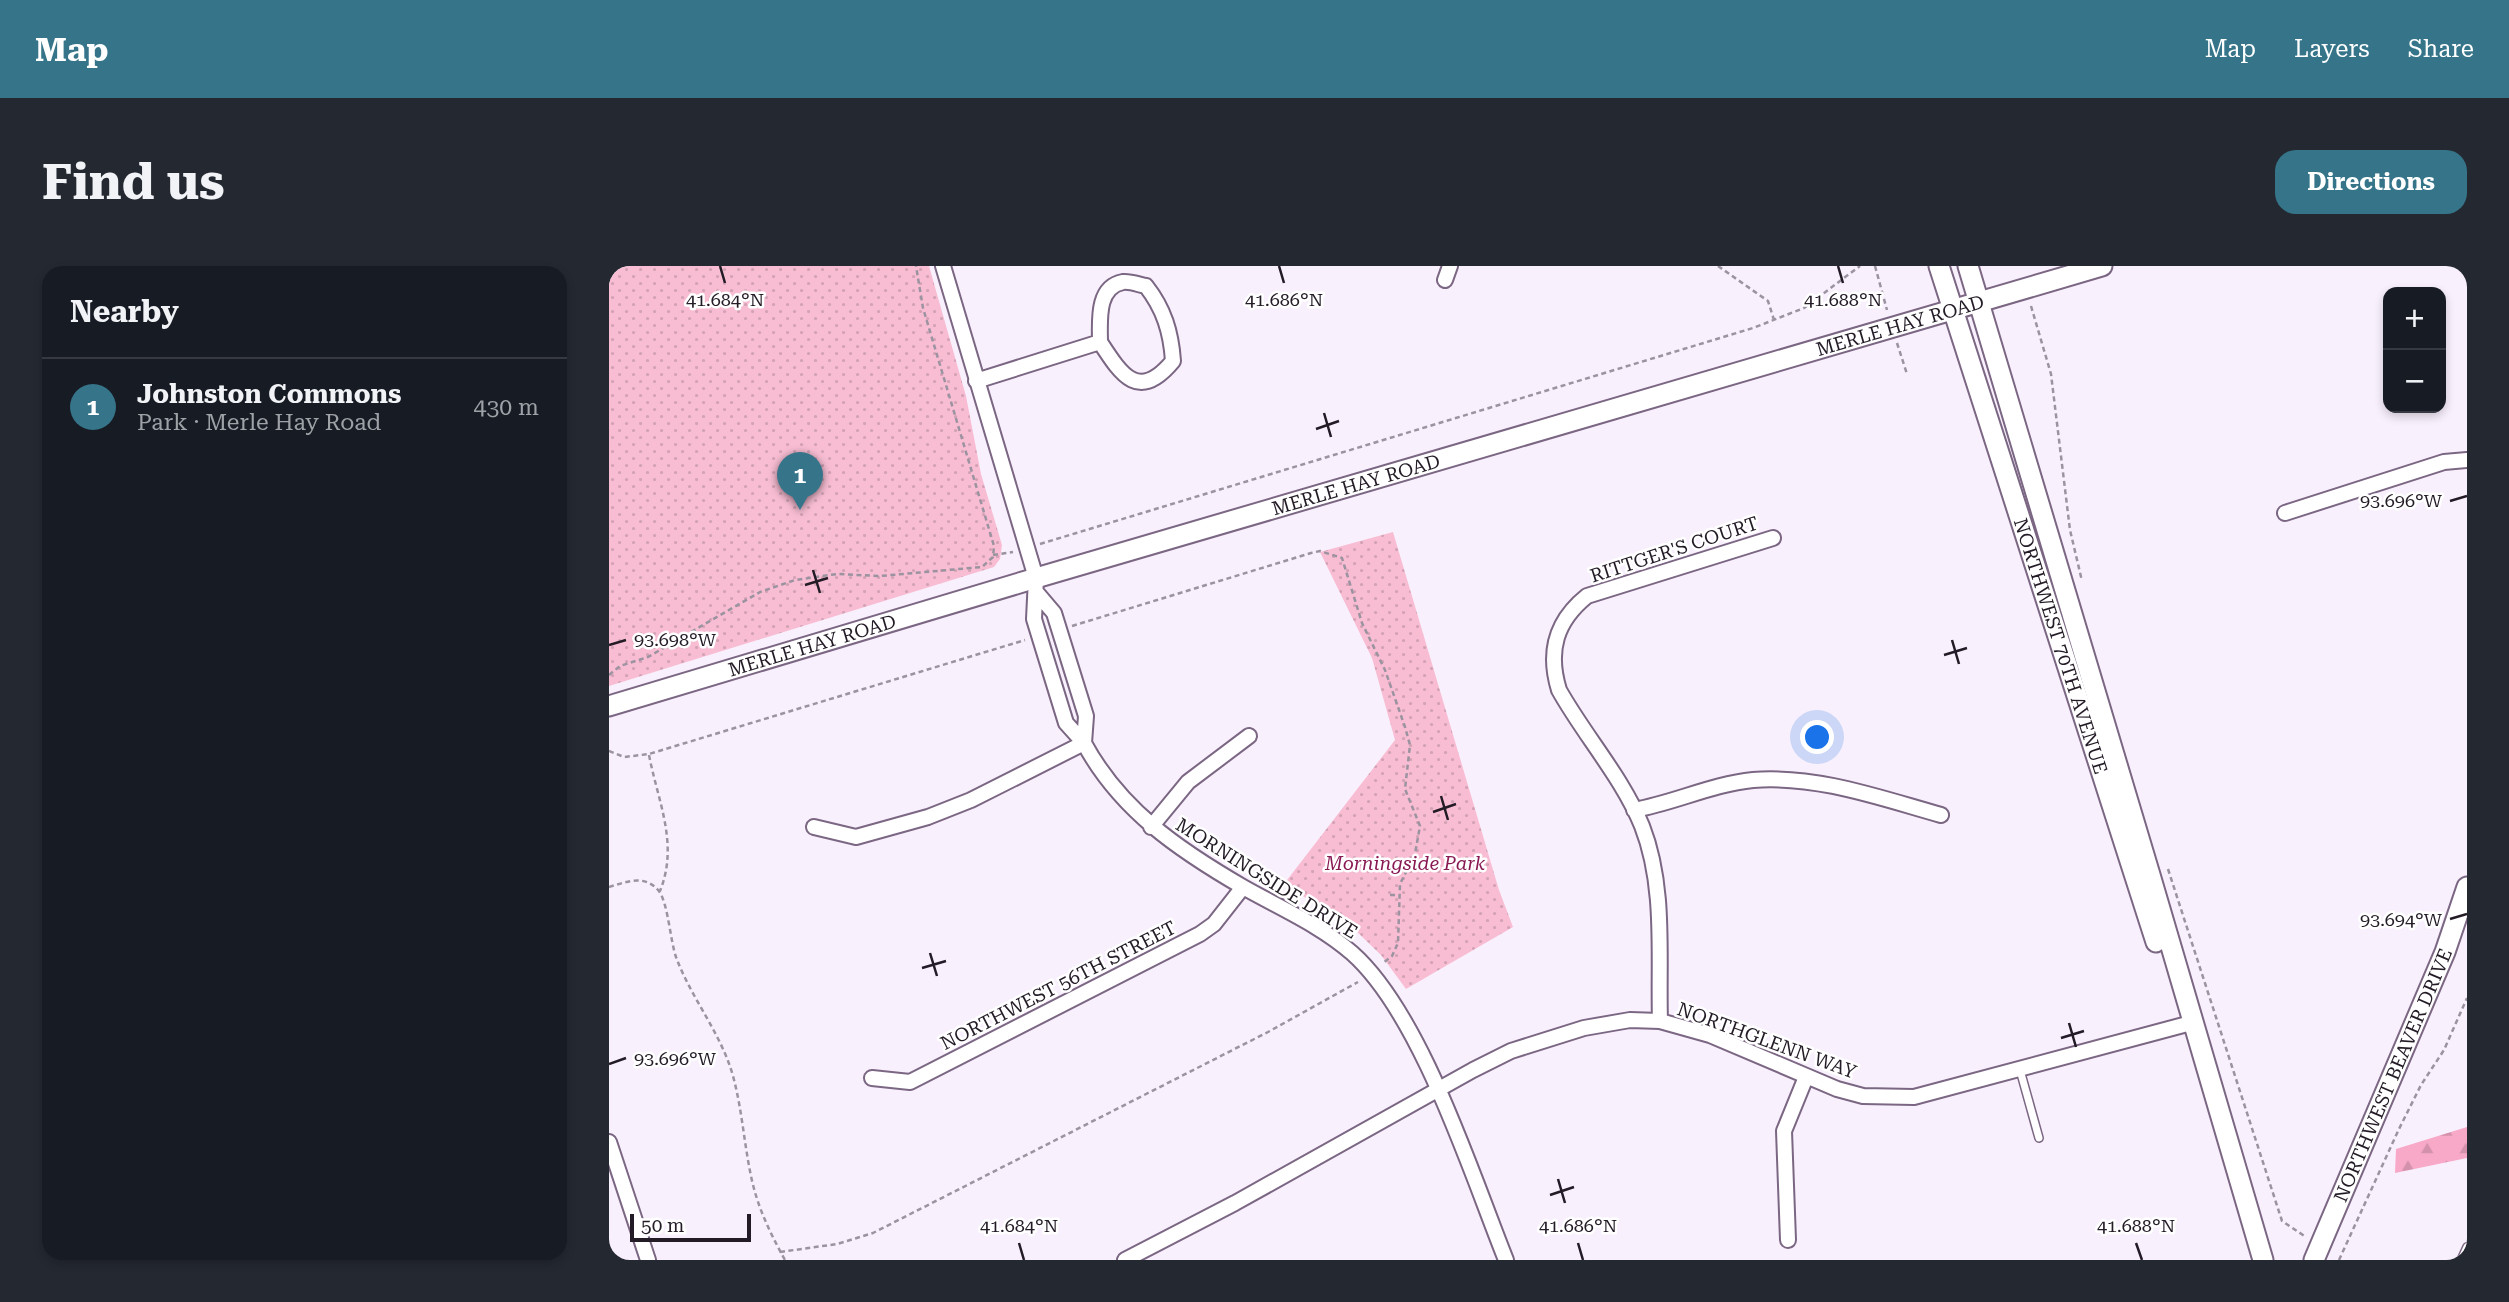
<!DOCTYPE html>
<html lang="en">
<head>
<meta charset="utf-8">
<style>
  body { margin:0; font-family:"Roboto Serif",serif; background:#242831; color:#f1f3f6 }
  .controls { position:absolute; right:21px; top:21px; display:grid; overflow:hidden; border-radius:14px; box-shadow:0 4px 10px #0003 }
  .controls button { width:63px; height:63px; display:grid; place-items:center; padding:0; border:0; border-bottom:2px solid #363941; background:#171b24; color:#f1f3f6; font:35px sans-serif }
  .scale { position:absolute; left:21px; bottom:18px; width:121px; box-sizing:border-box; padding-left:7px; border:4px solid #231b26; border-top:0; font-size:19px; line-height:24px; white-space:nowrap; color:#231b26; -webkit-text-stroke:5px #fff; paint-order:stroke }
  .you { position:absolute; left:1209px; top:472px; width:24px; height:24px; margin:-18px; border:5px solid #fff; border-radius:50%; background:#1a73e8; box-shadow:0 0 0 10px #1a73e833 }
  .badge { display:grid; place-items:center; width:46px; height:46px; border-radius:50%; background:#357489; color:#fff; font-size:23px; font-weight:700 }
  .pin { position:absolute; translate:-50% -58px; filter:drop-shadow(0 2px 4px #0008) }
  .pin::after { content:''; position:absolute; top:37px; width:24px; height:21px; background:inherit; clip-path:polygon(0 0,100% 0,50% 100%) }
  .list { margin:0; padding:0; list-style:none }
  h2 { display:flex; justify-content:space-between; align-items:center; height:91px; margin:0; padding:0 28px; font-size:30px }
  h2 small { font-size:23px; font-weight:400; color:#9ea1a6 }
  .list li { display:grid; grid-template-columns:46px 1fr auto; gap:21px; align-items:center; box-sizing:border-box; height:98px; padding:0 28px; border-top:2px solid #363941 }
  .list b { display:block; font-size:26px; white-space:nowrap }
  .list p { margin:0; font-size:23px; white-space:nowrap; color:#9ea1a6 }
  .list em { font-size:23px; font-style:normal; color:#9ea1a6 }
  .map { position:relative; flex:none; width:1858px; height:994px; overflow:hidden; border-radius:21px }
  header { display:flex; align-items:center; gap:42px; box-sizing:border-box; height:98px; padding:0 35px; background:#357489; color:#fff }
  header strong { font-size:33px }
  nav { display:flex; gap:38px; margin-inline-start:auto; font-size:24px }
  .intro { display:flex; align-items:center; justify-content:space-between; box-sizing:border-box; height:168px; padding:0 42px }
  h1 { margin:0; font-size:49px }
  .button { padding:18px 32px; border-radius:21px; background:#357489; color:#fff; font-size:24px; font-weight:700 }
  main { display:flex; gap:42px; padding:0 42px }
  aside { flex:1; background:#171b24; border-radius:21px; box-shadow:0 4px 10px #0003 }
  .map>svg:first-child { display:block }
  .forest { fill:url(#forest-firs) }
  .park { fill:url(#park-dots) }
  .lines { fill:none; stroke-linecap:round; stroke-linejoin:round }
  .lane-casing { stroke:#7b6783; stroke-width:10 }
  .street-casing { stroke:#7b6783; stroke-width:18 }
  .secondary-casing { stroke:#7b6783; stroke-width:23 }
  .path { stroke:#9b939f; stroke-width:2.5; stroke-dasharray:5 3.5; stroke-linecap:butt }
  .lane { stroke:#fff; stroke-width:7 }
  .street { stroke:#fff; stroke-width:14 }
  .secondary { stroke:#fff; stroke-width:19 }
  .ticks { fill:none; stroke:#231b26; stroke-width:2.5 }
  .labels { text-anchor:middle; stroke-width:5; stroke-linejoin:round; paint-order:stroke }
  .street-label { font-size:19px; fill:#231b26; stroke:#fff }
  .park-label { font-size:19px; font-style:italic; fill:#881953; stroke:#fff }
  .ticks-label { font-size:18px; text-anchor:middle; fill:#231b26; stroke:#fff; stroke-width:5; stroke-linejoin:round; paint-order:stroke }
</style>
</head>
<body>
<header>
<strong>Map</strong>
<nav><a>Map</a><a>Layers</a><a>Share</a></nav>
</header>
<div class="intro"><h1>Find us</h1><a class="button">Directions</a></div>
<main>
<aside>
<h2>Nearby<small></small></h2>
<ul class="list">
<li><span class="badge">1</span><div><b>Johnston Commons</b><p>Park · Merle Hay Road</p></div><em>430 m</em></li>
</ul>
</aside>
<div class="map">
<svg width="1858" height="994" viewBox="0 0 1858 994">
  <defs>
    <pattern id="forest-firs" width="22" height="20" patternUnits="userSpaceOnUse" patternTransform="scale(1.75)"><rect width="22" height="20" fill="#f7a9c7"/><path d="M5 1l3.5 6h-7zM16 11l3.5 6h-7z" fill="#d391ab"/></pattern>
    <pattern id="park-dots" width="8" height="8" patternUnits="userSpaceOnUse" patternTransform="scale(1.75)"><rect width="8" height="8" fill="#f8bdd3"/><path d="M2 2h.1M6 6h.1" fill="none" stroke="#d4a2b5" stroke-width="1.8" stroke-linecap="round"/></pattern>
  </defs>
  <rect width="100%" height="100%" fill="#f9f0fd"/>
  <!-- forest -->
  <path class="forest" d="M1858,861V892L1786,907L1787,883Z"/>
  <!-- park -->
  <path class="park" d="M0,0H320L357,130L372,208L393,279L391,293L385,301L0,420Z
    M784,266L890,624L904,661L797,723L772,689L745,663L675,618L786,474L763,392L711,286Z"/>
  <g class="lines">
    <!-- lane casing -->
    <g class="lane-casing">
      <path id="lane" d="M1411,804L1430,872
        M1852,994L1858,981"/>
    </g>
    <!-- street casing -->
    <g class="street-casing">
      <path id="street" d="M334,0L427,312L425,353L457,457L475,477L477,450L445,347L428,327
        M836,14L841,0
        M367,115L491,76C513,110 530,136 564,95C562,66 555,43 537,20C531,19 521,15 514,16C487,21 491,56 491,76
        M1676,247L1835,196L1858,194
        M1025,544C1065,537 1103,518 1144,514C1208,509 1271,532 1332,549
        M205,561L247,571L319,551L362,534L475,477C511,544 570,584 634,621C671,642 711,659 743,687C812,748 862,907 897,994
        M542,561L579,516L640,470
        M1051,755C1049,691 1057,621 1033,560C1013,511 975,469 950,424C938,385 947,355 978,330L1164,272
        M263,812L301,816L591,668L605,658L634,621
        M0,876L39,994
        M1179,974L1175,865L1197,811
        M516,994L626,937L864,804L902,785L975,762L1021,754L1051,755L1101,769L1228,823L1254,830L1305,831L1582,757"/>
    </g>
    <!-- secondary casing -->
    <g class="secondary-casing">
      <g id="secondary">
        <path id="s1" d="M1330,0L1547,676"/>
        <path d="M1359,0C1458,331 1558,662 1654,994"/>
        <path id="s2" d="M0,440L427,312L1493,0"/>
        <path id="s3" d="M1705,994L1836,686L1858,621"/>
      </g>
    </g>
    <!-- path -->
    <path class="path" d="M1109,0L1159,35L1165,54
      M1266,0L1278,44
      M1422,40L1442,108L1461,264L1473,315
      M1288,77L1298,108
      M431,278L1144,62L1195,42L1251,0
      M384,289L404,286
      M463,360L702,287L711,285L733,292L753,357L776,404L796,461L801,479L796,523L811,560L806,588L791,618L789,677L783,690L774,697
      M0,409L11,400L39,391L151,326L186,314L228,308L271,310L373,301L384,291L385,280L314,42L307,0
      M0,485L15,491L40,488L416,374
      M40,489C49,536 70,578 51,625
      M1559,603L1673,955L1697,971
      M0,621C17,616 35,608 49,624C59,635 61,674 67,691C82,732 112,767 124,810C133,843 135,877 142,910C148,940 161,967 176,994
      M781,629H791
      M171,986L228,978L264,967L659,766L749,716
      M1730,994L1790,863L1812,819L1835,784L1858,732"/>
    <!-- lane -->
    <use href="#lane" class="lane"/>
    <!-- street -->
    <use href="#street" class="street"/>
    <!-- secondary -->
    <use href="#secondary" class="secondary"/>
  </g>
  <!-- ticks -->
  <path class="ticks" d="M111,0L116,17M670,0L675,17M1229,0L1234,17M715,147L722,171M707,163L730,155M1841,235L1858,230M204,304L211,327M196,319L219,312M1343,374L1350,398M0,379L17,374M1335,389L1358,382M832,530L839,554M824,546L847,538M1841,653L1858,648M321,687L328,710M313,702L337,695M1460,757L1467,781M1452,772L1475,765M0,798L17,792M949,913L956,937M941,929L965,921M410,977L415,994M969,977L974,994M1527,977L1533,994"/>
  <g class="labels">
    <!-- street labels -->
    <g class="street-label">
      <text dy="7" stroke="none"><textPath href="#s2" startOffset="1346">MERLE HAY ROAD</textPath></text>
      <text dy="7" stroke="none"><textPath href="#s2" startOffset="779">MERLE HAY ROAD</textPath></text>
      <text transform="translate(1065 283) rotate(-18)" y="7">RITTGER'S COURT</text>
      <text dy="7" stroke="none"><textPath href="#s2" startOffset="212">MERLE HAY ROAD</textPath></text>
      <text dy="7" stroke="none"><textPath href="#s1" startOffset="399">NORTHWEST 70TH AVENUE</textPath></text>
      <text transform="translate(658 612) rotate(32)" y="7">MORNINGSIDE DRIVE</text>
      <text transform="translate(449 719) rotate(-27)" y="7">NORTHWEST 56TH STREET</text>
      <text transform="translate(1158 774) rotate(20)" y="7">NORTHGLENN WAY</text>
      <text dy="7" stroke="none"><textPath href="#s3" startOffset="201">NORTHWEST BEAVER DRIVE</textPath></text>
    </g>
    <!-- park labels -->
    <g class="park-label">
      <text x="796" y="604">Morningside Park</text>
    </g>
  </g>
  <g class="ticks-label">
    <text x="116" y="40">41.684°N</text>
    <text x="675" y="40">41.686°N</text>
    <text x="1234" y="40">41.688°N</text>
    <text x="1792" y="241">93.696°W</text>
    <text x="66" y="380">93.698°W</text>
    <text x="1792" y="660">93.694°W</text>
    <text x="66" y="799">93.696°W</text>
    <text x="410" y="966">41.684°N</text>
    <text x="969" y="966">41.686°N</text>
    <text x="1527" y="966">41.688°N</text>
  </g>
</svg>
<div class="controls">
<button>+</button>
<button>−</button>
</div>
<div class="scale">50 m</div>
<div class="you"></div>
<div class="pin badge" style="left:191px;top:244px">1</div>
</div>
</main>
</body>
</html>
